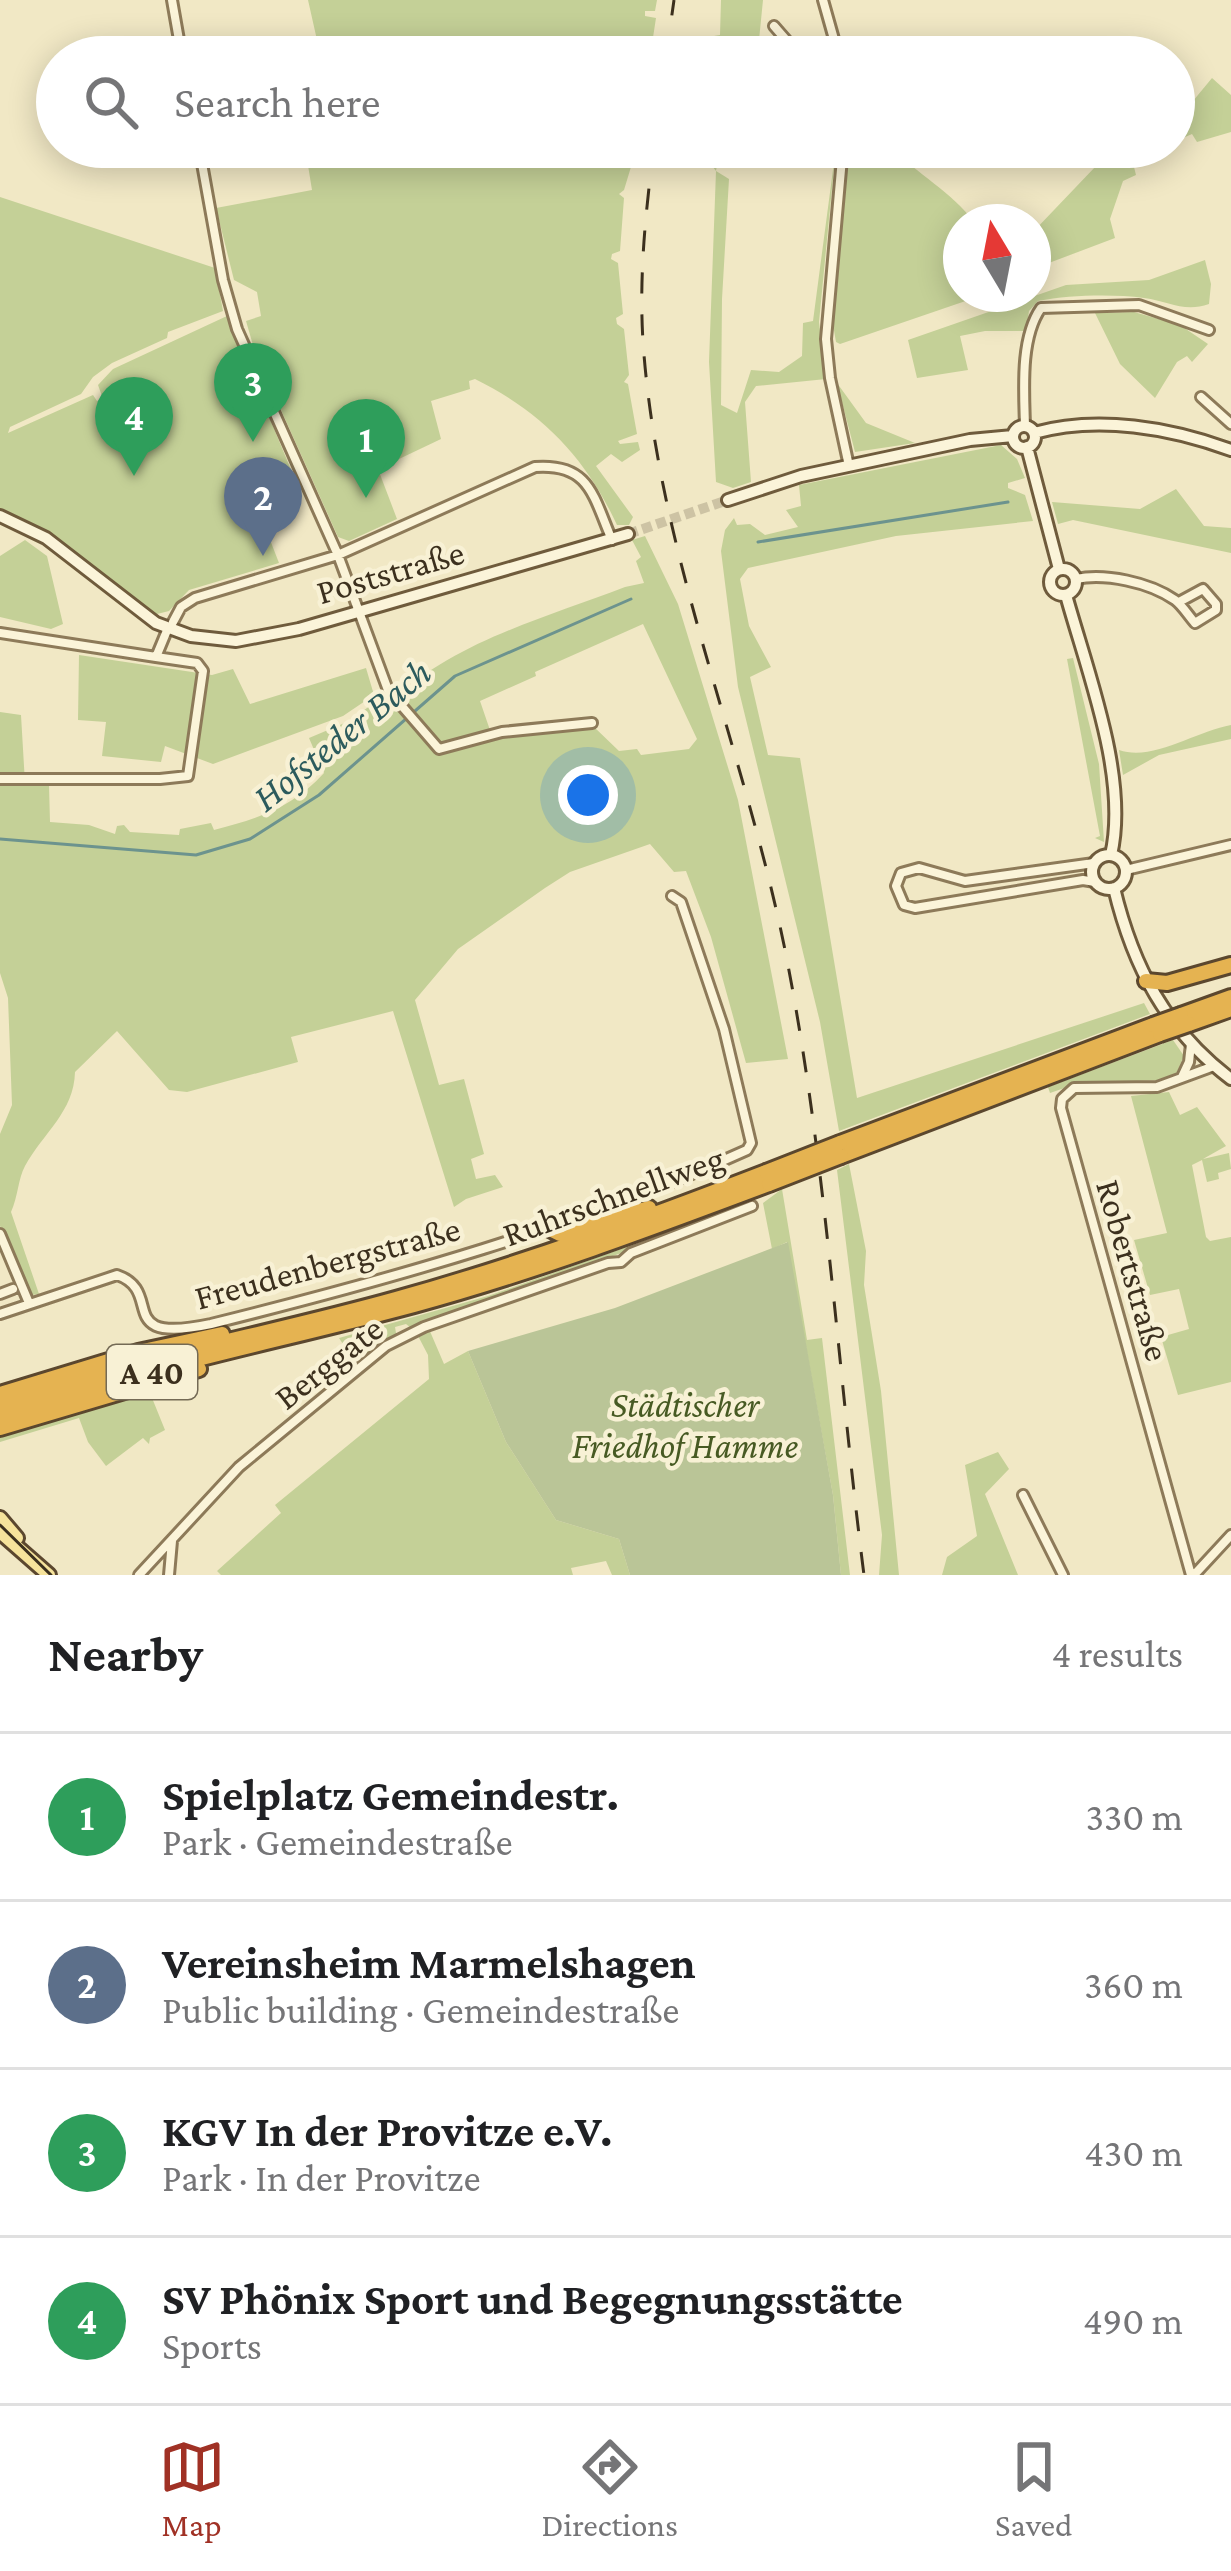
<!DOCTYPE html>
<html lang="en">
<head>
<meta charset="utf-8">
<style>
  body { margin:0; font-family:"Crimson Pro",serif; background:#f6f6f6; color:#202124 }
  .compass { position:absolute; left:943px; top:204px; width:108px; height:108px; border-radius:50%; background:#fff; box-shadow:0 6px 30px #0003; rotate:350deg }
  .you { position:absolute; left:588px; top:795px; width:42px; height:42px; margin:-30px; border:9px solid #fff; border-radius:50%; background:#1a73e8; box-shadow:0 0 0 18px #1a73e833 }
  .badge { display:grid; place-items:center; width:78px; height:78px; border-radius:50%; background:#a03125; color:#fff; font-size:39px; font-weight:700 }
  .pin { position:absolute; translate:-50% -99px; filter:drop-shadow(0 3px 6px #0008) }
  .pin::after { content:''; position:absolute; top:63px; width:42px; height:36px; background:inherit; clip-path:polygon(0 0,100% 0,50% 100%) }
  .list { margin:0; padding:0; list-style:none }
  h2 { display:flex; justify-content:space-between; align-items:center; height:156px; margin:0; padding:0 48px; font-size:51px }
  h2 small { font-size:39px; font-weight:400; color:#757577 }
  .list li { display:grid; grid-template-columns:78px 1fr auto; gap:36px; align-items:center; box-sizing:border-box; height:168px; padding:0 48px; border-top:3px solid #e0e0e0 }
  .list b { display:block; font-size:45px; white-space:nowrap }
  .list p { margin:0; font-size:39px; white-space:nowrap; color:#757577 }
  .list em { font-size:39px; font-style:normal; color:#757577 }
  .icon { flex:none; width:66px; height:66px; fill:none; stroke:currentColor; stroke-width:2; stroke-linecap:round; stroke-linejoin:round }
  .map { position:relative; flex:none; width:1231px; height:1575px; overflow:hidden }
  .search { position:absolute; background:#fff; box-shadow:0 6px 30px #0003; left:36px; right:36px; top:36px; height:132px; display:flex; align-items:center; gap:30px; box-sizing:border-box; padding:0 42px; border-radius:66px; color:#757577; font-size:45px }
  .sheet { height:828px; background:#fff }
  nav { display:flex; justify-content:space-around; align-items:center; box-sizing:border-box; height:168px; border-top:3px solid #e0e0e0; background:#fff; font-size:33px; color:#757577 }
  nav a { display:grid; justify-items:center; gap:6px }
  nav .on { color:#a03125 }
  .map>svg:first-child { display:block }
  .green { fill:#c4d097; fill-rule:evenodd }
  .cemetery { fill:#bac597 }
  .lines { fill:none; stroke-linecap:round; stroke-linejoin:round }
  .stream { stroke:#6c938e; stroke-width:3 }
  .secondary-tunnel { stroke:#cdc3a4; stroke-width:10; stroke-dasharray:10 5; stroke-linecap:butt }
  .street-casing { stroke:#8d7a59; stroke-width:14 }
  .secondary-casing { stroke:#6f5b3c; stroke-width:16 }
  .primary-casing { stroke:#5b472e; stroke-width:18 }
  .highway-casing { stroke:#5b472e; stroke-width:20 }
  .street { stroke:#fbf4d9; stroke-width:8 }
  .secondary { stroke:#fbf4d9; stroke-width:10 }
  .primary { stroke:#f6e39b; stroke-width:12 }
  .highway { stroke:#e5b351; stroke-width:14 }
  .tram { stroke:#3c301e; stroke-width:3 }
  .rail { stroke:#3c301e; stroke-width:3; stroke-dasharray:21 21; stroke-linecap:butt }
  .highway-bridge-casing { stroke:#5b472e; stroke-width:20; stroke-linecap:butt }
  .highway-bridge { stroke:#e5b351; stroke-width:14 }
  .labels { text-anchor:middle; stroke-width:9; stroke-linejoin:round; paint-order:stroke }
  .shield { fill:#f8f1d5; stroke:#746a55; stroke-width:3 }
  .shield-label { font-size:33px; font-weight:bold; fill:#3c301e }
  .street-label { font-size:36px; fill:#3c301e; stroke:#f8f1d5 }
  .park-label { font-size:36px; font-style:italic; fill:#475a23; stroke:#f8f1d5 }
  .water-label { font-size:39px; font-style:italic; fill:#2c5b5d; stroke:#f8f1d5 }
</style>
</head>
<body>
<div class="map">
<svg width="1231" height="1575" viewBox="0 0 1231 1575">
  <rect width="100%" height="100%" fill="#f1e8c5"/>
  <!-- green -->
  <path class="green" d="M308,0H657L655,11H645V16L656,18L650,57H287L285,47L317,40Z
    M721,0H763L759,40L720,36L716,57H710L714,36L720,35Z
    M1212,78L1231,95V132L1197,142L1192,134L1174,142V124Z
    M305,147H637L624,190L619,194L624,198L620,251L612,254L611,259L618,263L623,314L616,318L617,324L624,329L629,375L624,382L628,384L637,434L618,441L620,444L638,442L640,450L622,462L611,454L596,466L633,517L629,525H617C586,458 542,412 475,379L469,381L470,389L431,401L441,439L378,469L397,519L349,541L338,537L255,352L246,321L261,316L257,292L234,280L216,208L312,190Z
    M707,147H720L716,171L729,179L722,299L721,405L737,413L751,370L779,372L802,356L803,323L813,321L836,147L819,322L826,379L756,386L745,402L751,482L733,488L716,482L709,362L716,171L706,158Z
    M849,147H891C917,174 952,192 974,222H961V294H986L840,344L836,342L832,319Z
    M1121,147H1164L1140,159L1134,167L1136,175L1123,181L1110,219L1115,238L1033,269V232L1096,166L1102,167Z
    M0,197L215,268L223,311L168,332L167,338L112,363L93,377L81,394L10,427L8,433L93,395L97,401L103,399L98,385L113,369L227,316L297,484L266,497L271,514L262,519L279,563L189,590L169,611L157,614C101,581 61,534 0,509Z
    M1205,260L1211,284L1209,304C1184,313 1169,301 1144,298C1112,294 1070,295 1038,301L1029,311L1026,331H985L960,336L968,370L917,378L908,340L1066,285L1149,280Z
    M1134,312L1180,325L1208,344L1192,362L1187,356L1177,362L1155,398L1120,364L1095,313Z
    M837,383L866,423L915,443L855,452Z
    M1001,445L1017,459L1025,478L1008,483V488L1025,495L1033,521L896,536L748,568L740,579L749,626L771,667L750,677L768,755L800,758L857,1098L1144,1003L1150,1014L839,1131L820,1022L738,687L721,551L725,530L734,518L737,525L750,524L765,535L798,527L786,510L801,506L799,485Z
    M1176,489L1204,526L1231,528V553L1073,520L1058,524L1052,502L1140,509Z
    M645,536L678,604L738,800L788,1059L746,1063L711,937L686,871L674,872L650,844L570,872L545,888L458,949L415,1000L439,1085L464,1079L484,1154L471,1159L476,1179L495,1175L503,1187L466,1199L454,1207L393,1011L291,1037L298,1062L187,1092L169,1090L117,1031L75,1072C74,1112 43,1133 25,1166C18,1179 18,1197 11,1212L39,1294L32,1295L0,1226V1134L12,1105L8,998L0,973V712L21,715L25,783L49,785L50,822L89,825L115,834L117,826L124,825L130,832L179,835L180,829L211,823L214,830C258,819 293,807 324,773L309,738L347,722L387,694L392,701C455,641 545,618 625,587L644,583L636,561L641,557L632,540ZM643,624L697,739L689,749L641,755L637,749L619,751L593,726L492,736L480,701L536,676L535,672Z
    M25,540L47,556L63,624L51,629L0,617V556Z
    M79,655L212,675L233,669L250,704L366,668L374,695L343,716L213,764L165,746L161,762L102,756L106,722L78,720Z
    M1073,658L1099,764L1104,842L1095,838L1100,836L1067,659Z
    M1231,725V739L1159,755L1123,775L1119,750C1153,762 1196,731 1231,725Z
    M1173,1040L1184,1056L1176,1074L1168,1080L1079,1083L1050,1093L1048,1087Z
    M1169,1092L1180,1115L1197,1107L1226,1146L1203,1159L1229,1153L1231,1169L1218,1173L1219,1179L1207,1182L1202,1160L1192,1165L1206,1237L1210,1241L1231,1237V1382L1178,1395L1161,1337L1189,1329L1179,1289L1150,1295L1134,1240L1167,1233L1131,1096Z
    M849,1164L866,1251L864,1285L881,1391L899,1575H879L882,1535L837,1170Z
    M782,1189L807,1340L822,1338L850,1575H841L833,1495L787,1242L772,1249L763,1203Z
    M692,1224L652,1242L411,1328L406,1324L395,1327L396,1333H403L354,1361L339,1338L488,1296Z
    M429,1329L444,1364L468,1351L506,1442L556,1520L619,1539L630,1575H612L606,1561L571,1568L573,1575H221L217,1571L281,1513L275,1505L429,1379L428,1355L417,1334Z
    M148,1388L165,1430L150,1438L149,1444L143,1438L106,1466L88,1442L79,1418L0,1442V1433Z
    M998,1452L1009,1469L985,1494L1018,1575H942L947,1557L977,1536L965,1465Z"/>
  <!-- cemetery -->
  <path class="cemetery" d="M788,1242L833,1495L841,1575H630L619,1539L556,1520L506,1442L468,1351L615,1308Z"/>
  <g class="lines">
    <!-- stream -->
    <path class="stream" d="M758,542L1008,502
      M0,839L196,855L250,839L319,795L455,676L631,599"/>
    <!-- secondary-tunnel -->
    <path class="secondary-tunnel" d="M628,534L728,500"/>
    <!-- street casing -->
    <g class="street-casing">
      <path id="street" d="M172,0L182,57
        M823,0L839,57
        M774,26L801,57
        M199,147L223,280L237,329L338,555L388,690L439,749L502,732L592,723
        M843,147L826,339L830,378L849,466
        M1201,397L1231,424
        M1025,426C1024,390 1020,338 1041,308L1139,305L1209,330
        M1076,579C1105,573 1149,582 1175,600C1182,605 1188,615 1195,623L1216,610V604L1203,589L1179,602
        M173,622L181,607L195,598L338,555L535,467C590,463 593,496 612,540
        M0,633L156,657L168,628
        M0,779H160L188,776L203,671L197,663L156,657
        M1094,863L965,881L919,868L901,873L896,886L904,905L915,908L1083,880L1095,882
        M1126,870L1231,845
        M1182,1077L1189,1062L1191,1044
        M0,1234L29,1303
        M0,1294L13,1289
        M0,1314L117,1275C166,1292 111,1345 211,1324C392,1279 577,1227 747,1150L751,1143L724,1029L681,902L672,896
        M1023,1495L1063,1575
        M139,1575L239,1467L386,1346L424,1327L608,1263L621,1262L631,1253L752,1206
        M169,1575L172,1541
        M1191,1575L1061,1108L1062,1099L1074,1088L1157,1087L1214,1066
        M1194,1575L1231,1535"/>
    </g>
    <!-- secondary casing -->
    <g class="secondary-casing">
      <path id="secondary" d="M1013 437a11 11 0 1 1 22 0a11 11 0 1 1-22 0Z
        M1034,433C1098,415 1171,428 1231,450
        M1027,447L1059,569
        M728,500L801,476L970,440L1013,436
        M0,516L46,538L156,623L191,636L236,641L299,629L628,534
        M1050 582a13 13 0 1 1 26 0a13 13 0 1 1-26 0Z
        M1066,595C1087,671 1129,778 1111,855
        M1092 872a17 17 0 1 1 34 0a17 17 0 1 1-34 0Z
        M1114,888C1133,967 1166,1030 1231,1079"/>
    </g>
    <!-- primary casing -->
    <g class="primary-casing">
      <path id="primary" d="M0,1518L17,1538
        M0,1532L49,1575"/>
    </g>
    <!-- highway casing -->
    <g class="highway-casing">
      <path id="highway" d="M1146,981L1167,983L1231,965
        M1181,1015L1231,997
        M1189,1024L1231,1009
        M840,1143L1153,1025
        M841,1156L1160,1034
        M546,1227L560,1234L649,1208
        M0,1394L138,1352L222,1334
        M0,1405C128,1359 264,1336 396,1299C522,1264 644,1219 766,1172
        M0,1417C135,1369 276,1342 414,1305C535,1272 652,1228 769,1184
        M0,1428L199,1369"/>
    </g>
    <!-- street -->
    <use href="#street" class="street"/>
    <!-- secondary -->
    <use href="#secondary" class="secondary"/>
    <!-- primary -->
    <use href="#primary" class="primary"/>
    <!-- highway -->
    <use href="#highway" class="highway"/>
    <!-- tram -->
    <path class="tram" d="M0,1525L51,1575"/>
    <!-- rail -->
    <path class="rail" d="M666,57L674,0
      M654,147C645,216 638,285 644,355C661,558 743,747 784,945C826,1153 837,1365 864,1575"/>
    <!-- highway-bridge casing -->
    <g class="highway-bridge-casing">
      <path id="highway-bridge" d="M1153,1025L1181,1015
        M1160,1034L1189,1024
        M766,1172L840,1143
        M769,1184L841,1156"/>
    </g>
    <!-- highway-bridge -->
    <use href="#highway-bridge" class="highway-bridge"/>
  </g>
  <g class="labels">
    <!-- shield labels -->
    <rect class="shield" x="107" y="1345" width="90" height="54" rx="9"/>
    <g class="shield-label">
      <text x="152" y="1384">A 40</text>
    </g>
    <!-- street labels -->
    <g class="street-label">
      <text transform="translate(390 571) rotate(-16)" y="13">Poststraße</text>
      <text transform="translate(613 1195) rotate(-20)" y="13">Ruhrschnellweg</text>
      <text transform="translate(327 1262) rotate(-15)" y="13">Freudenbergstraße</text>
      <text transform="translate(1134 1270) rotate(74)" y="13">Robertstraße</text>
      <text transform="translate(328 1362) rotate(-38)" y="13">Berggate</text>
    </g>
    <!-- park labels -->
    <g class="park-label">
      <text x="685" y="1417">Städtischer<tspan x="685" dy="41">Friedhof Hamme</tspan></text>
    </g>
    <!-- water labels -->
    <g class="water-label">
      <text transform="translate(341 734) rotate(-39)" y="14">Hofsteder Bach</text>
    </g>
  </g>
</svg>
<svg class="compass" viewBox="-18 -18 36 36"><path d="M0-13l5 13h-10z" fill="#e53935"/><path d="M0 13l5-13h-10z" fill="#757577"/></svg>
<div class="you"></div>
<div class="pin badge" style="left:366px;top:498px;background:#2e9e5b">1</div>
<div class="pin badge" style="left:263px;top:556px;background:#5c6f8a">2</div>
<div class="pin badge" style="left:253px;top:442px;background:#2e9e5b">3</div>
<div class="pin badge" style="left:134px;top:476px;background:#2e9e5b">4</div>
<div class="search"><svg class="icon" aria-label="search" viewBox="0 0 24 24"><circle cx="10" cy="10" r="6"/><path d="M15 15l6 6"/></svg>Search here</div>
</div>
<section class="sheet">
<h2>Nearby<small>4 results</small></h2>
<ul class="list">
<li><span class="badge" style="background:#2e9e5b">1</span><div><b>Spielplatz Gemeindestr.</b><p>Park · Gemeindestraße</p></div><em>330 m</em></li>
<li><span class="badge" style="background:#5c6f8a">2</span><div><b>Vereinsheim Marmelshagen</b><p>Public building · Gemeindestraße</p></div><em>360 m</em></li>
<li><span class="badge" style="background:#2e9e5b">3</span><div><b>KGV In der Provitze e.V.</b><p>Park · In der Provitze</p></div><em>430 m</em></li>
<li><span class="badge" style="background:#2e9e5b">4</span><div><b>SV Phönix Sport und Begegnungsstätte</b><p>Sports</p></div><em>490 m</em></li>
</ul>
</section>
<nav>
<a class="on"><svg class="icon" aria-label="map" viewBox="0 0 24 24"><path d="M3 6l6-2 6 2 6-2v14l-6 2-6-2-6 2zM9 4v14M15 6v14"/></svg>Map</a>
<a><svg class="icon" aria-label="directions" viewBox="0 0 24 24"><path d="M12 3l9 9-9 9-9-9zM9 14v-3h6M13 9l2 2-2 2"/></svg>Directions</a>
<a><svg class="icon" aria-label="saved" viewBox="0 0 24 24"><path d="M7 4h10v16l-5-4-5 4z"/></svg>Saved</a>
</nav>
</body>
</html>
